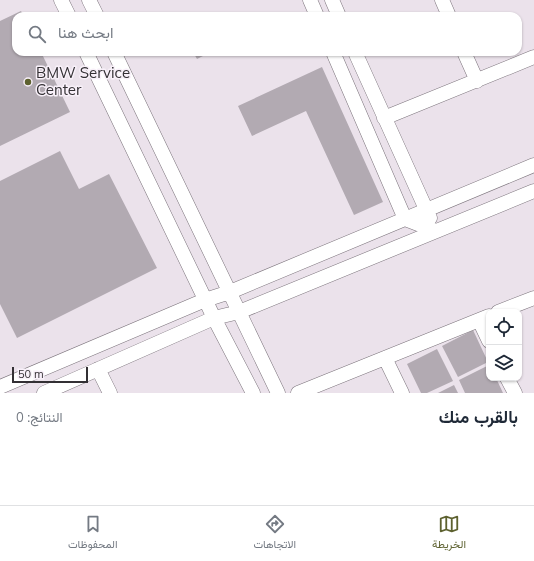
<!DOCTYPE html>
<html lang="ar">
<head>
<meta charset="utf-8">
<style>
  body { margin:0; font-family:Mulish,Vazirmatn,sans-serif; background:#f6f6f7; color:#1f2937; direction:rtl }
  .controls { position:absolute; right:12px; bottom:12px; display:grid; overflow:hidden; border-radius:8px; box-shadow:0 1px 3px #0004 }
  .controls button { width:36px; height:36px; display:grid; place-items:center; padding:0; border:0; border-bottom:1px solid #e0e1e3; background:#fff; color:#1f2937; font:20px sans-serif }
  .scale { position:absolute; left:12px; bottom:10px; width:76px; box-sizing:border-box; padding-left:4px; border:2px solid #333034; border-top:0; font-size:11px; line-height:14px; white-space:nowrap; color:#333034; -webkit-text-stroke:3px #f8f0f9; paint-order:stroke }
  .list { margin:0; padding:0; list-style:none }
  h2 { display:flex; justify-content:space-between; align-items:center; height:52px; margin:0; padding:0 16px; font-size:17px }
  h2 small { font-size:13px; font-weight:400; color:#747a83 }
  .icon { flex:none; width:22px; height:22px; fill:none; stroke:currentColor; stroke-width:2; stroke-linecap:round; stroke-linejoin:round }
  .map { position:relative; flex:none; width:534px; height:393px; overflow:hidden; direction:ltr }
  .search { position:absolute; background:#fff; box-shadow:0 1px 3px #0004; left:12px; right:12px; top:12px; height:44px; display:flex; align-items:center; gap:10px; box-sizing:border-box; padding:0 14px; border-radius:12px; color:#747a83; font-size:15px }
  .sheet { height:112px; background:#fff }
  nav { display:flex; justify-content:space-around; align-items:center; box-sizing:border-box; height:56px; border-top:1px solid #e0e1e3; background:#fff; font-size:11px; color:#747a83 }
  nav a { display:grid; justify-items:center; gap:2px }
  nav .on { color:#5d612f }
  .map>svg:first-child { display:block }
  .building { fill:#b2aab2 }
  .lines { fill:none; stroke-linecap:round; stroke-linejoin:round }
  .minor-casing { stroke:#7c747c; stroke-width:15 }
  .minor { stroke:#fff; stroke-width:14 }
  .poi-dot { fill:#5d612f; stroke:#f8f0f9; stroke-width:1.5 }
  .labels { text-anchor:middle; stroke-width:3; stroke-linejoin:round; paint-order:stroke }
  .poi-label { font-size:15px; fill:#333034; stroke:#f8f0f9; text-anchor:start }
</style>
</head>
<body>
<div class="map">
<svg width="534" height="393" viewBox="0 0 534 393">
  <rect width="100%" height="100%" fill="#ebe2eb"/>
  <!-- building -->
  <path class="building" d="M21,11L24,16H16V52H41L70,112L0,146V21Z
    M193,52H211L197,59Z
    M322,67L383,202L354,215L306,111L252,136L238,106Z
    M60,151L79,189L109,174L157,268L17,338L0,304V181Z
    M473,330L488,362L458,377L442,346Z
    M437,349L453,381L427,393H421L407,364Z
    M489,365V378H496L503,393H465L459,380Z
    M454,385L458,393H438Z"/>
  <g class="lines">
    <!-- minor casing -->
    <g class="minor-casing">
      <path id="minor" d="M61,0L69,16
        M89,0L97,16
        M310,0L317,16
        M332,0L339,16
        M442,0L449,16
        M86,52L214,318L253,393
        M114,52L278,393
        M333,52L405,219L436,231
        M355,52L430,218
        M464,52L477,81
        M384,118L534,57
        M498,312L534,298
        M479,320L489,341
        M385,358L402,393
        M98,369L110,393
        M507,378L515,393
        M0,387L205,300L230,292L534,165
        M44,393L214,318L239,312L534,191
        M298,393L489,316"/>
    </g>
    <!-- minor -->
    <use href="#minor" class="minor"/>
  </g>
  <!-- markers -->
  <circle class="poi-dot" cx="28" cy="82" r="4"/>
  <g class="labels">
    <!-- poi labels -->
    <g class="poi-label">
      <text x="36" y="78">BMW Service<tspan x="36" dy="17">Center</tspan></text>
    </g>
  </g>
</svg>
<div class="controls">
<button><svg class="icon" aria-label="locate" viewBox="0 0 24 24"><circle cx="12" cy="12" r="6"/><path d="M12 2v4M12 18v4M2 12h4M18 12h4"/></svg></button>
<button><svg class="icon" aria-label="layers" viewBox="0 0 24 24"><path d="M12 4l9 5-9 5-9-5zM3 14l9 5 9-5"/></svg></button>
</div>
<div class="scale">50 m</div>
<div class="search"><svg class="icon" aria-label="search" viewBox="0 0 24 24"><circle cx="10" cy="10" r="6"/><path d="M15 15l6 6"/></svg>ابحث هنا</div>
</div>
<section class="sheet">
<h2>بالقرب منك<small>النتائج: 0</small></h2>
<ul class="list">
</ul>
</section>
<nav>
<a class="on"><svg class="icon" aria-label="map" viewBox="0 0 24 24"><path d="M3 6l6-2 6 2 6-2v14l-6 2-6-2-6 2zM9 4v14M15 6v14"/></svg>الخريطة</a>
<a><svg class="icon" aria-label="directions" viewBox="0 0 24 24"><path d="M12 3l9 9-9 9-9-9zM9 14v-3h6M13 9l2 2-2 2"/></svg>الاتجاهات</a>
<a><svg class="icon" aria-label="saved" viewBox="0 0 24 24"><path d="M7 4h10v16l-5-4-5 4z"/></svg>المحفوظات</a>
</nav>
</body>
</html>
